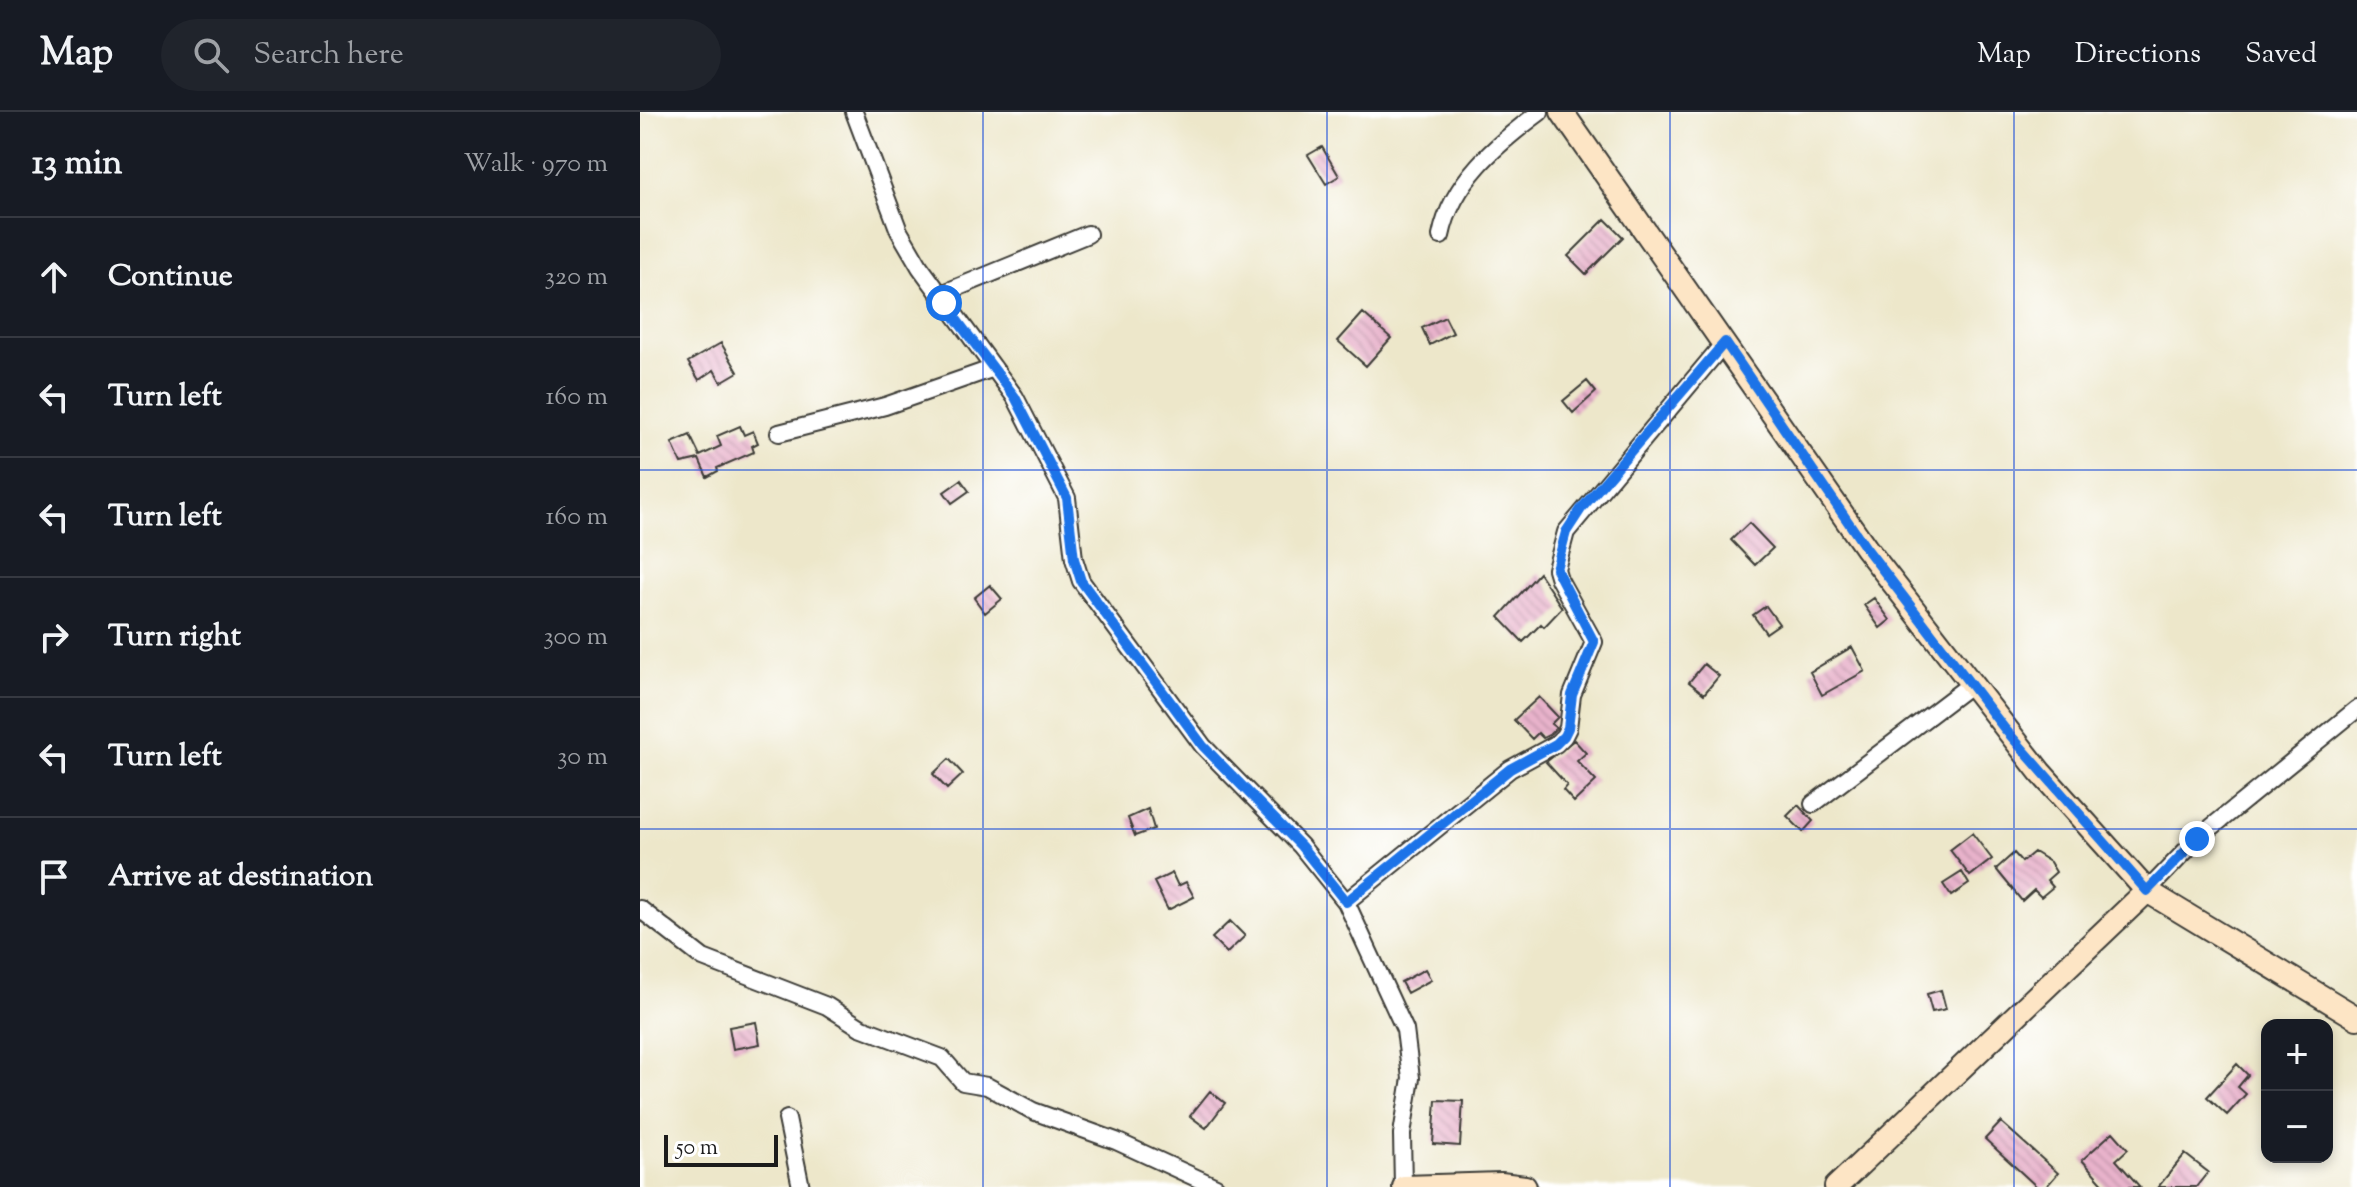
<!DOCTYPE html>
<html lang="en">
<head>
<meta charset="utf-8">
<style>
  body { margin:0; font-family:"Sorts Mill Goudy",serif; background:#20242c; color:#f1f3f6 }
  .controls { position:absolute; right:24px; bottom:24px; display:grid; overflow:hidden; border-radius:16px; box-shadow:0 4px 12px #0003 }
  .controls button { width:72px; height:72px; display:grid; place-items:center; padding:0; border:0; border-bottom:2px solid #363941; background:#171b24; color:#f1f3f6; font:40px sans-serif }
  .scale { position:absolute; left:24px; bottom:20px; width:114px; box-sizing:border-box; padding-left:8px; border:4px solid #1c1c1c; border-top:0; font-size:22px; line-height:28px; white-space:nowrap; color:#1c1c1c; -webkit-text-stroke:6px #fff; paint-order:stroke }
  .stop { position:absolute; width:24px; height:24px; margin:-18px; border:6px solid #1a73e8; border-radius:50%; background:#fff }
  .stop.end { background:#1a73e8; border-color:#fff; box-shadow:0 2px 8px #0008 }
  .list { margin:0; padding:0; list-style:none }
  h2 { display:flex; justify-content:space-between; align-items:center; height:104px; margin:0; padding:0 32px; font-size:34px }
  h2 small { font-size:26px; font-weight:400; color:#9ea1a6 }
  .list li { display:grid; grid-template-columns:52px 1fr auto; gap:24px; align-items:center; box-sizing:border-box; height:120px; padding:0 32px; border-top:2px solid #363941 }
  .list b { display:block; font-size:30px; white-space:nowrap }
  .list em { font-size:26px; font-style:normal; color:#9ea1a6 }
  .icon { flex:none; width:44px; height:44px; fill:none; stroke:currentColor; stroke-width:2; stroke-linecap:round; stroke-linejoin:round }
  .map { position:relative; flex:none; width:1717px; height:1075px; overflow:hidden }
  header { display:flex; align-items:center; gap:48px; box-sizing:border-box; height:112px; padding:0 40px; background:#171b24; border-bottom:2px solid #363941 }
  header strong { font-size:38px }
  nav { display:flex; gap:44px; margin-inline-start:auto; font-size:28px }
  .search { width:560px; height:72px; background:#20242c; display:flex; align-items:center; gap:20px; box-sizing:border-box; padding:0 28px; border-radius:44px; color:#9ea1a6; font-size:30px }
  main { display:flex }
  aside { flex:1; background:#171b24 }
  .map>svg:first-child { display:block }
  .building { fill:url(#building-back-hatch) }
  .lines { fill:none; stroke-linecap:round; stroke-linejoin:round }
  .street-casing { stroke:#3b3a36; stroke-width:20 }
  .secondary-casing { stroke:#3b3a36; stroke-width:26 }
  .street { stroke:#fff; stroke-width:16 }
  .secondary { stroke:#fde5c5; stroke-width:22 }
  .route { stroke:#1a73e8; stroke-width:10 }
  .grid { fill:none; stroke:#1d4ed8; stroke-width:2; stroke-opacity:0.55 }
</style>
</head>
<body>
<header>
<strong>Map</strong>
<div class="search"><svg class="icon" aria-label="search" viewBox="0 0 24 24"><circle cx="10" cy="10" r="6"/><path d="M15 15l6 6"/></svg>Search here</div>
<nav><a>Map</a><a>Directions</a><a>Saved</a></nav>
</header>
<main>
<aside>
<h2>13 min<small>Walk · 970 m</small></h2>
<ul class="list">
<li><svg class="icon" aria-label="ahead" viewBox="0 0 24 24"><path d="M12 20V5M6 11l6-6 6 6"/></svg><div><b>Continue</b></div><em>320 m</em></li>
<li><svg class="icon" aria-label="left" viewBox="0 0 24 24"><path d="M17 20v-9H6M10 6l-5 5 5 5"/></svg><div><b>Turn left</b></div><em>160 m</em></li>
<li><svg class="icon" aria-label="left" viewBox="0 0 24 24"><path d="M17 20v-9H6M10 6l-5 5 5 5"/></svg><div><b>Turn left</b></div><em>160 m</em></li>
<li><svg class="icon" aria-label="right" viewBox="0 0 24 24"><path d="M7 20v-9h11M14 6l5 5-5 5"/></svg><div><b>Turn right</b></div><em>300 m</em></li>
<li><svg class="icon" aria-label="left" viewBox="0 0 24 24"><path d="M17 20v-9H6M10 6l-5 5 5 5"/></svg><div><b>Turn left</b></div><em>30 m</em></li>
<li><svg class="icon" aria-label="arrive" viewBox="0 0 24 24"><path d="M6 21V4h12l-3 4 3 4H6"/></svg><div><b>Arrive at destination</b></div></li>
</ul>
</aside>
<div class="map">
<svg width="1717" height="1075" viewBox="0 0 1717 1075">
  <defs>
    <pattern id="building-back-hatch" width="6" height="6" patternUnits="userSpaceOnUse" patternTransform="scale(2)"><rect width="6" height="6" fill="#e8b2cb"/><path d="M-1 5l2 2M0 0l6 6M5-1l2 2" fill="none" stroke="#c698ae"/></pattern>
  </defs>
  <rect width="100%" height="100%" fill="#fff"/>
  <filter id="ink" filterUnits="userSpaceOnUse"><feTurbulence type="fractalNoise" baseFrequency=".0125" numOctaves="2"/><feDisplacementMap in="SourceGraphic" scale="16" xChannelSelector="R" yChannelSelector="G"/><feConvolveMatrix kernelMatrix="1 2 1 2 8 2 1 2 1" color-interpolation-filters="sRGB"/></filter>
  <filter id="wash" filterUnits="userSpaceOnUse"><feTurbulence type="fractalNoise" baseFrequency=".006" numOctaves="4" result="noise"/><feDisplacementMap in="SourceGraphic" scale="32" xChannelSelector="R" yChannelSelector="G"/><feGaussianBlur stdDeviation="1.8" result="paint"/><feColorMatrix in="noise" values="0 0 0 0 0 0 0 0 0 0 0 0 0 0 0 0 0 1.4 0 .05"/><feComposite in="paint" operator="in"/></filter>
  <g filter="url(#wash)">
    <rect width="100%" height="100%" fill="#ede7ca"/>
    <g id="blocks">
      <!-- building -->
      <path class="building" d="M682,35L699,64L686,72L668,43Z
        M965,107L983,125L946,162L928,144Z
        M723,201L751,226L726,254L698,229Z
        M805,205L813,221L790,233L782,216Z
        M81,231L98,260L81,270L74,258L59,268L48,250Z
        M947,269L956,280L933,301L923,289Z
        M100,314L104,323L113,319L118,331L112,334L114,340L77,356L78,359L67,365L59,347L41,351L32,331L50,323L60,344L81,334L77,324Z
        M321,368L329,379L312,391L304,380Z
        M1109,411L1133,436L1115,453L1091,428Z
        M899,461L922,496L904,515L901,512L883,530L859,505Z
        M350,473L362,487L345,501L334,486Z
        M1234,486L1250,508L1240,516L1224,493Z
        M1126,494L1139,512L1126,521L1113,503Z
        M1212,535L1225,559L1182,583L1170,560Z
        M1064,552L1079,564L1064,582L1049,570Z
        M899,585L918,605L911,612L916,616L909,623L903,626L898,621L892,627L874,608Z
        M934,628L946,641L937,649L956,669L934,690L923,678L927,673L906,650Z
        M309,647L323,662L307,677L293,662Z
        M1158,693L1173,709L1163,720L1147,704Z
        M508,697L514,717L495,724L488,706Z
        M1332,721L1352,747L1330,764L1310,738Z
        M1394,740L1410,750L1416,760L1407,768L1413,775L1401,785L1394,778L1382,789L1356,757L1374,741L1382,750Z
        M1322,760L1329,772L1311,784L1303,772Z
        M532,761L538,774L546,770L554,785L528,798L514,770Z
        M590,809L605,824L587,841L572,826Z
        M785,857L791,868L767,881L761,870Z
        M1301,878L1306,897L1292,900L1287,882Z
        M116,910L120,932L93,937L89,915Z
        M1597,952L1608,963L1598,975L1606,982L1587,1003L1567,985Z
        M570,979L585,991L566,1016L550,1004Z
        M796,988L823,989L820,1034L793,1032Z
        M1361,1010L1418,1061L1406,1075H1397L1345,1027Z
        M1473,1020L1488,1037L1476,1048L1500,1075H1466L1442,1048Z
        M1545,1042L1568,1060L1556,1075H1518Z"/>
    </g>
  </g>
  <g filter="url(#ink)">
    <use href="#blocks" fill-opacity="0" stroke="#3b3a36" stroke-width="2"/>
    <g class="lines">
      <!-- street casing -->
      <g class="street-casing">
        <path id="street" d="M214,0L259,119L280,155L375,285L427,386L434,447L441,469L563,634L661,734L706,790L765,918L771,966L762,1022L763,1075
          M801,124C812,69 857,32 900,0
          M299,183L448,122
          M139,321L245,294L354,256
          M1173,692L1331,572
          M1507,779L1557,727L1717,597
          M706,790L870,657L916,632L924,624L928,616L932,583L954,530L919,467L916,457L926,420L1085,230
          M0,797L63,846L187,894L220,915L302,946L323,970L347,974L393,999L476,1029L576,1075
          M147,1007L161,1075"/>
      </g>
      <!-- secondary casing -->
      <g class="secondary-casing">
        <path id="secondary" d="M922,0L1226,436L1400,660L1507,779L1717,906
          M764,1075L861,1072L885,1075
          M1196,1075L1507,779"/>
      </g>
      <!-- street -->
      <use href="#street" class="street"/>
      <!-- secondary -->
      <use href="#secondary" class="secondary"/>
    </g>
  </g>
  <g class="lines" filter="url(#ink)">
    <!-- route -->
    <path class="route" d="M304,191L375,285L427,386L434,447L441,469L563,634L661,734L706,790L870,657L916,632L924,624L928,616L932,583L954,530L916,457L926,420L941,397L1085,230L1226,436L1364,616L1507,779L1557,727"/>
  </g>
  <!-- grid -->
  <path class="grid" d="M343,0V1075M687,0V1075M1030,0V1075M1374,0V1075M0,358H1717M0,717H1717"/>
</svg>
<div class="controls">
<button>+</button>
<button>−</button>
</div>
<div class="scale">50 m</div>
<div class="stop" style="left:304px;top:191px"></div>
<div class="stop end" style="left:1557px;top:727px"></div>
</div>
</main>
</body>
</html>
